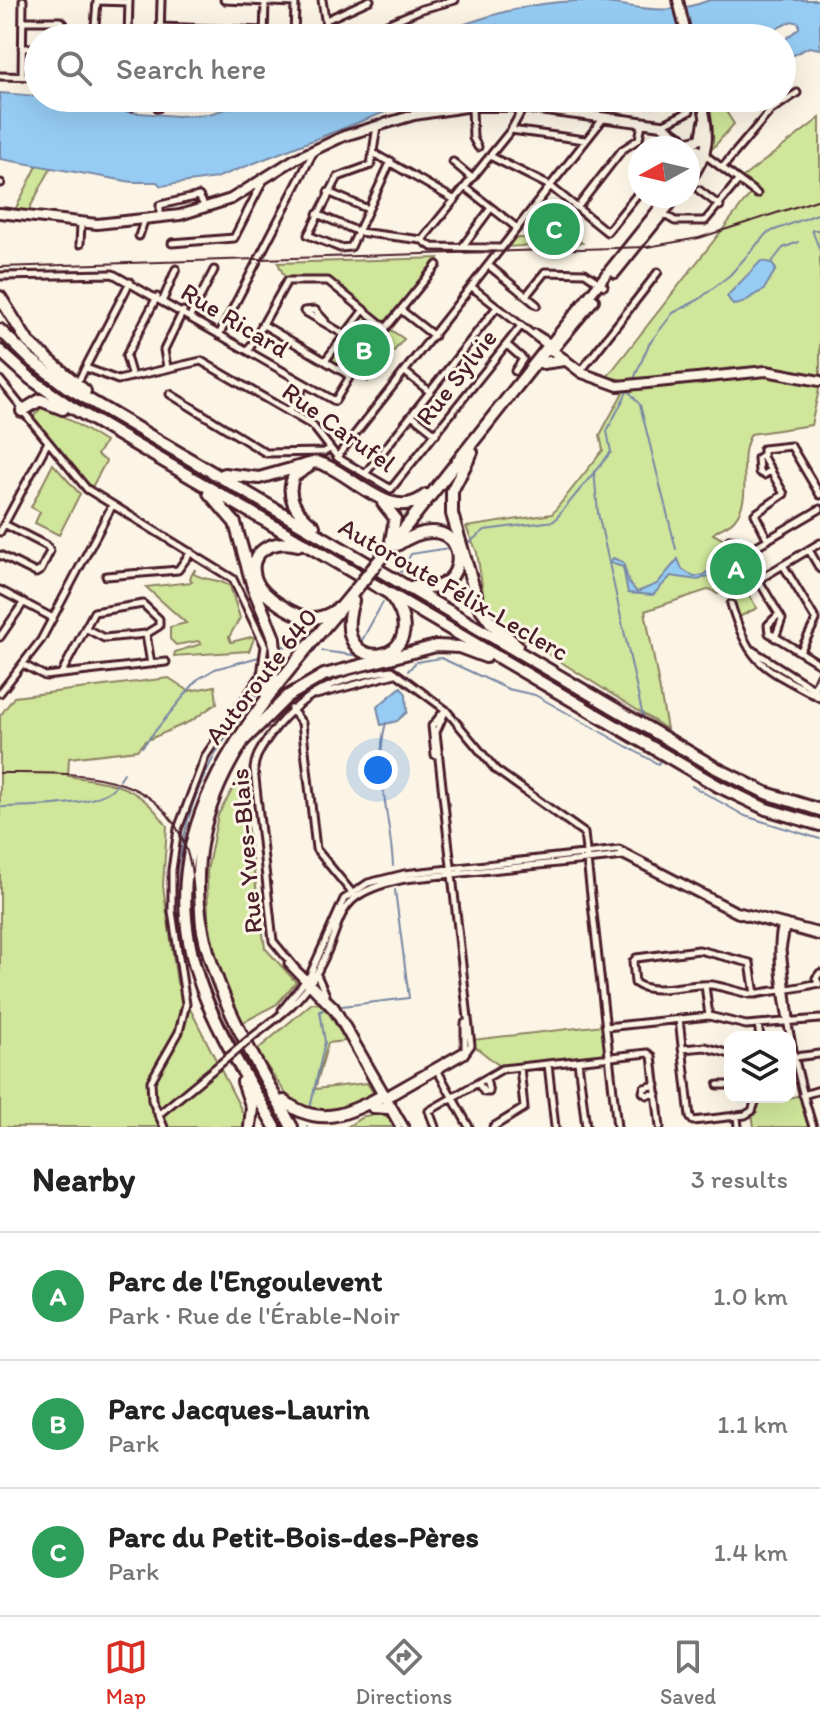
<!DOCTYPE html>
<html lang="en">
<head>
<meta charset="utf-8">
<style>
  body { margin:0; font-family:Itim,sans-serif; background:#f6f6f6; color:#222 }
  .controls { position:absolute; right:24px; bottom:24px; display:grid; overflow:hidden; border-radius:16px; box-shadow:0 8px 32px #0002 }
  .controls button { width:72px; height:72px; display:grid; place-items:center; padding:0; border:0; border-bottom:2px solid #e0e0e0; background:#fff; color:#222; font:40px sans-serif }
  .compass { position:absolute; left:628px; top:136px; width:72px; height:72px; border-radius:50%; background:#fff; box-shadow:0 8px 32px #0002; rotate:262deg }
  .you { position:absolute; left:378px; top:770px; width:28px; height:28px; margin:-20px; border:6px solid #fff; border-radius:50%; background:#1a73e8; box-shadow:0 0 0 12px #1a73e833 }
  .badge { display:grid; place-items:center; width:52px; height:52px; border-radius:50%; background:#d93025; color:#fff; font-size:26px; font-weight:700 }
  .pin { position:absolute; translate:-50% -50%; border:4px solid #fff; box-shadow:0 2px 8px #0006 }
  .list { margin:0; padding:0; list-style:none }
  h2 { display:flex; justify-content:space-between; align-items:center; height:104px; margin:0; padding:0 32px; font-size:34px }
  h2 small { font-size:26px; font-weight:400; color:#767676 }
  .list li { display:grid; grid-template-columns:52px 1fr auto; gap:24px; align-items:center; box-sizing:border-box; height:128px; padding:0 32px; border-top:2px solid #e0e0e0 }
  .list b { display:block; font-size:30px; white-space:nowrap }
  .list p { margin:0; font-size:26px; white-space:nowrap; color:#767676 }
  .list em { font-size:26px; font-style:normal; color:#767676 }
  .icon { flex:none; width:44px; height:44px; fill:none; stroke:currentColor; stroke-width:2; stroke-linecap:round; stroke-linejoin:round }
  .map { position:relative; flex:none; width:820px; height:1127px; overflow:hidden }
  .search { position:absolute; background:#fff; box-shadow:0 8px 32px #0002; left:24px; right:24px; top:24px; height:88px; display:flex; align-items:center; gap:20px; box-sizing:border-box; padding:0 28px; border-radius:44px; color:#767676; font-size:30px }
  .sheet { height:488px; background:#fff }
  nav { display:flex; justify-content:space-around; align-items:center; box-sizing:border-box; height:112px; border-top:2px solid #e0e0e0; background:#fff; font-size:22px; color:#767676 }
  nav a { display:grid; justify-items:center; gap:4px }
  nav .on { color:#d93025 }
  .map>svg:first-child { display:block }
  .green { fill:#d0e69b; stroke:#8d8263; stroke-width:2 }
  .water { fill:#96ccf4; stroke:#7887a4; stroke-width:2 }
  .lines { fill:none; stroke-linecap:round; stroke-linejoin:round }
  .stream { stroke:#7887a4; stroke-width:2 }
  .minor-casing { stroke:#4a1f2b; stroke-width:11 }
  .major-casing { stroke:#4a1f2b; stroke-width:14 }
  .highway-casing { stroke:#4a1f2b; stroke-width:16 }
  .minor { stroke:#fcf5e5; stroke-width:5 }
  .major { stroke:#fcf5e5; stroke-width:8 }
  .highway { stroke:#fcf5e5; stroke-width:10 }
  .rail { stroke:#4a1f2b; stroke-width:2 }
  .minor-bridge-casing { stroke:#4a1f2b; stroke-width:11; stroke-linecap:butt }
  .highway-bridge-casing { stroke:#4a1f2b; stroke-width:16; stroke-linecap:butt }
  .minor-bridge { stroke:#fcf5e5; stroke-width:5 }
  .highway-bridge { stroke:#fcf5e5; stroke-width:10 }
  .labels { text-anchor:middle; stroke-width:6; stroke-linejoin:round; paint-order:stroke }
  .street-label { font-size:26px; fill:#4a1f2b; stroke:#fcf5e5 }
</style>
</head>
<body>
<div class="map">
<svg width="820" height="1127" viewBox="0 0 820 1127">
  <rect width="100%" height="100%" fill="#fcf5e5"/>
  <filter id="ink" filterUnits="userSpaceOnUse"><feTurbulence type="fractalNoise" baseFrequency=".0125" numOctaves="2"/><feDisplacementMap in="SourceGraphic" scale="16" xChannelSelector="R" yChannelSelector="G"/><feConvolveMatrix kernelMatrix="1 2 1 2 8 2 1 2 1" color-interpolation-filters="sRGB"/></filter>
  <g filter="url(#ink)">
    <!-- green -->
    <path class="green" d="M712,98H726L731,104L725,110L734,124L706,156L705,108Z
      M820,118V385L811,425L751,434C735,462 755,496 734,520C729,526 719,528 713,534L726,541L730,550L739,551L759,585L747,592L757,608L737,618L728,592L717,594L710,589L645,611L667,729L504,626L484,599L477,552L466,527L552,514L603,450L600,435L629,381L607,377L752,192L738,181Z
      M38,164L52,166L25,217L13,214Z
      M546,210L560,223L564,219L572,226L568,231L582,243L505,247L512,238H531L540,227L536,222Z
      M439,258L386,326L328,279L286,280L278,263Z
      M363,311L404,339L368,382C353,373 341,371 325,361Z
      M42,407L55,411L105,442L97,455L106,461L91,489L33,417Z
      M53,464L80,494L59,535L35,523L40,512L31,507Z
      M195,569L194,574C206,581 217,578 230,586L240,618L229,637L231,642L255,636L249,651L174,656L175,652L201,644L198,641L176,645L170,639V627L186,623L146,587L192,582L190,578Z
      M169,678L189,691L215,686L217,703L191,721L145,741L137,750L69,758L68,776C113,783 139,784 167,826L163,886L177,983L250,1127H0V716L14,697Z
      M240,776L265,948L296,982L277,1004L242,1023L218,966L208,917L207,871L218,815Z
      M312,1003L323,1004L346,1041L328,1043L315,1089L367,1083L374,1094L334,1117L301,1115L256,1051Z
      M603,1025L606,1055L501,1067L473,1045L472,1040Z
      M800,1095L810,1127H754L752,1113L759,1097L786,1099Z
      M379,1114L388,1117L394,1127H347L364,1116Z"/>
    <!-- water -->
    <path class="water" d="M710,0H820V49L809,47L782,61V42L799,28V23L792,21L757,38H424C476,20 523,2 578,1C632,1 655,21 710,0Z
      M0,93L62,98L128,112L177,116L209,114L263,98H421L216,178L161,186L157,182H132L0,159Z
      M548,98H711C659,114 602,107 548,98Z
      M761,261L771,263L776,269L763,291C751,294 746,305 733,305L727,296Z
      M613,558L623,562L629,583L637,592L657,584L678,559L682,569L694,577L704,575L711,568L716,573L698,580L671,576L653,595L628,593L623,567L610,563Z
      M401,687L406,694L407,712L397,721L381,725L377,707Z"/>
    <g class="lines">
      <!-- stream -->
      <path class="stream" d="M820,230H812L820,251
        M771,263L783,248L798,242
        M633,381L649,344L673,313L698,300L730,275L767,233L820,213
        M594,471L598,513L643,717
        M467,544L485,530L554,521L611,452L607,431L628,390L640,405L676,549
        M401,572L411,554L449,548
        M361,642L383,602
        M281,646L299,647
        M322,651L353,655
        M408,671L416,662L441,658L508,689L535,695L658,764L660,761
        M386,723C373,766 391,821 393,866
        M142,747L198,679L215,669L259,657
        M120,779L124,773
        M692,786L745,816L820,839
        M0,807C29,806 100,808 117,784
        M342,1006L409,998L395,890
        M223,1051C173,949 158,856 216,753C235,719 269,693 270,652
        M256,1107L267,1127
        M310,1108L325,1042L320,1011L328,1008
        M307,1127V1126"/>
      <!-- minor casing -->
      <g class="minor-casing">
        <path id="minor" d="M224,0L295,3
          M322,0L328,38
          M326,20L370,0
          M23,21H61L64,24L65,38
          M160,27L264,31
          M94,38L97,1L129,2
          M128,38L129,0
          M160,38L161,0
          M235,38V30
          M264,38L265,1
          M294,38L295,3
          M354,38L422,9L455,0
          M22,48H38
          M0,76L38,77
          M22,76L23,0
          M472,106L473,138L478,147
          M131,107L132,98
          M158,108L159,98
          M662,125L690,111
          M377,126L371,165L338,177L308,235L340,248L351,247L391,161
          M511,130L585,140
          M673,148L682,136
          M375,154L455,200
          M705,155L757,194
          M490,156L550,186L607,232L640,191
          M453,162L472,178
          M722,168L770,111L797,93
          M0,183H1
          M465,187L517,228
          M699,190L720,206
          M328,192L368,209
          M577,208L622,150L639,139L642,124
          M317,214L359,232L422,240L432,247L501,248
          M663,214L675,221H705L738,181
          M160,217V205L199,196L205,207
          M139,236L144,221
          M422,240L511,130L523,108
          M172,243L234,238L264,179
          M80,244L81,224
          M463,246L491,208
          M488,265L537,305
          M0,276L113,274L335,401L349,378L347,374L262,324
          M472,287L547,346
          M526,296L545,272L585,273L604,286
          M163,300L176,269
          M401,310L434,336
          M190,317L214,270
          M325,321L315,310L304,311L345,335
          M535,333L551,343
          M219,335L314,151
          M507,345L523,359L515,371
          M248,351L287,281H328L386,328L437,265
          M325,361L363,311
          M167,367L164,350L183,311
          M86,368L118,380L201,361L313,426L338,458L391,489L521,326
          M581,371L658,272
          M405,372L430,392
          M132,377L126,356L157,297
          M80,378L130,282
          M0,380L24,410
          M170,394L266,453L324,452L330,449
          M22,410L87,489L233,579L265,646L261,675L206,755L178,829L172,870V911L186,1004L179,1032L151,1081L152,1100L164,1127
          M289,412L305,384
          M412,415L436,434
          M762,455L758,458L759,472L764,475L771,470
          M337,457L603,119
          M365,474L497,307
          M0,532L48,442
          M768,540L755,514L784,494L763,457V449L791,446L820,495
          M739,547L732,550L729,540H735C750,565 764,590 779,614L782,619L775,638
          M809,550L820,569
          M743,554L820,509
          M0,555L36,573L41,570L50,551L47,546L4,524
          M783,565L816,620L800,652
          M106,576L178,570L191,552
          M758,580L820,543
          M0,590L53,618
          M731,604C750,668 765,667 820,698
          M778,615L768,625L769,633L820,664
          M85,628L104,638L146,634
          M0,637L24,602
          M749,648L820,693
          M24,665L45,676L166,662
          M61,674L94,612L143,604L159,619V626L146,634L151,664
          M0,693L41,640L112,506
          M812,693L820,675
          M316,695L395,674
          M291,709L302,723L316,849L353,894
          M435,755L432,726L445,710
          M786,927L782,950L790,1019
          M781,929C771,966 800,1087 813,1127
          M288,964L335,1013L399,1127
          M317,975L326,995
          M819,984L816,978L820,973
          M705,985L709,1016
          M755,994L750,963L699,950L636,958L633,962L635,983C654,997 689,982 712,985C725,987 738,992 750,994H755C775,990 798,989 818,983
          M282,1010L310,975L344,899L368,883L404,874L619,850L735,910L820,932
          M679,1019L690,1117L693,1121L745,1115L752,1111L757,1097
          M758,1024L760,1037
          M606,1027L709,1016L746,1025L820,1019
          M251,1038C274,1020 298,1004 313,979C349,923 324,895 405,879L624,856L737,914L820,937
          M682,1049L705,1047L730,1054
          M795,1057L819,1054
          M578,1061L586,1127
          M548,1064L555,1127
          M436,1068L469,1127
          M478,1083L484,1092H489L486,1079
          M656,1085L644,1088L643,1092L647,1095L657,1094
          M718,1085H730
          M386,1095L465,1050V1023
          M803,1095L820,1090
          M389,1098L464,1055L471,1045L436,732L446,710
          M158,1115L226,1059
          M737,1116L738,1127
          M405,1127L335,1006L296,969L273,941L254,769C255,757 260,751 266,741C299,693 335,678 392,670L446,710L496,770L584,833L617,1127
          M435,1127L429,1111L502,1069L648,1053L652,1056L660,1127
          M493,1127L524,1108L520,1067"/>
      </g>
      <!-- major casing -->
      <g class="major-casing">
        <path id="major" d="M678,0L687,38
          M689,142L701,139L704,122
          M688,172L699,156
          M688,182C711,154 710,132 701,98
          M669,196L548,347L582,373L618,386L766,371L820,381
          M0,213L97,224L180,215L231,199L295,159L344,136L414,115L472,106H515L662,125L705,155
          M615,273L677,196
          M552,351L594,300"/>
      </g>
      <!-- highway casing -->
      <g class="highway-casing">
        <path id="highway" d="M0,297L28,342L85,391
          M0,330L29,358L67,387L716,768L766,793L820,810
          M0,351L31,379L71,407L718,786L766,809L820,825
          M543,363L564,360
          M22,411L40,400L63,409
          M472,452L452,491V514L479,606L492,624L517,645
          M308,467L294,476C284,497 297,513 314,526
          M224,474L259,478L316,462C351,470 391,526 426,495
          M209,493L235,523L253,587L274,638L276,665L266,694
          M383,503L395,518L391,541
          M298,545C275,538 245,551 256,580C262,596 296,618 313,618C322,618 330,614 337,609
          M397,545C471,496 478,603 414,586
          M377,563L548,347
          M353,601C326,683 441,663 391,596
          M242,742L288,696L324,675L436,646L459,647L486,657
          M242,743C150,889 219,996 292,1127
          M243,1082L252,1108L250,1127
          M284,1101C317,1127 345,1116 382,1096
          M373,1107L388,1108
          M275,1127C249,1081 219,1036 201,986C141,818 264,703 361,583"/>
      </g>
      <!-- minor -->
      <use href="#minor" class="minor"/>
      <!-- major -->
      <use href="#major" class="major"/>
      <!-- highway -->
      <use href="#highway" class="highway"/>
      <!-- rail -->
      <path class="rail" d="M0,267L647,247L699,238L820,199
        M0,773C79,773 172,767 191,868C197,902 193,937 203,970C220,1025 257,1077 284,1127"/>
      <!-- minor-bridge casing -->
      <g class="minor-bridge-casing">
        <path id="minor-bridge" d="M226,1059L251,1038"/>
      </g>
      <!-- highway-bridge casing -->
      <g class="highway-bridge-casing">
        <path id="highway-bridge" d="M361,583L377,563"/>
      </g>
      <!-- minor-bridge -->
      <use href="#minor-bridge" class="minor-bridge"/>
      <!-- highway-bridge -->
      <use href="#highway-bridge" class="highway-bridge"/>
    </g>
  </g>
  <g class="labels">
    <!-- street labels -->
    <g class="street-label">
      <text transform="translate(235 320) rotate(31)" y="9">Rue Ricard</text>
      <text transform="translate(456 377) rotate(-52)" y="9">Rue Sylvie</text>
      <text transform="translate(339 427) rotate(36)" y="9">Rue Carufel</text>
      <text transform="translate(454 589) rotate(30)" y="9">Autoroute Félix-Leclerc</text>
      <text transform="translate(261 676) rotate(-52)" y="9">Autoroute 640</text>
      <text transform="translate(246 851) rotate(-95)" y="9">Rue Yves-Blais</text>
    </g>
  </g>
</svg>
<div class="controls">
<button><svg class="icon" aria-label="layers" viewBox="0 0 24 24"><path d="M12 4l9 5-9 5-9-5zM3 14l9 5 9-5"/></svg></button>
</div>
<svg class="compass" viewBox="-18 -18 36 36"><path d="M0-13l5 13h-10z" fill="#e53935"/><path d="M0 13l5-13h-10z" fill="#767676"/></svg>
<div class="you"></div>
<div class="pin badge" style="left:736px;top:569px;background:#2e9e5b">A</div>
<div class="pin badge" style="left:364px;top:350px;background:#2e9e5b">B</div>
<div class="pin badge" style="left:554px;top:229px;background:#2e9e5b">C</div>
<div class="search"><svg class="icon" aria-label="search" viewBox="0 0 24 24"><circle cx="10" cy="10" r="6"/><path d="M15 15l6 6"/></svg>Search here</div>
</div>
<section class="sheet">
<h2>Nearby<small>3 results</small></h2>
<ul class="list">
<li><span class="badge" style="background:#2e9e5b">A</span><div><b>Parc de l'Engoulevent</b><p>Park · Rue de l'Érable-Noir</p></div><em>1.0 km</em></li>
<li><span class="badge" style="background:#2e9e5b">B</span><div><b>Parc Jacques-Laurin</b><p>Park</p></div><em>1.1 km</em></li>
<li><span class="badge" style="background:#2e9e5b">C</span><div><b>Parc du Petit-Bois-des-Pères</b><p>Park</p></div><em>1.4 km</em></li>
</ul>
</section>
<nav>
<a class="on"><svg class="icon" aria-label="map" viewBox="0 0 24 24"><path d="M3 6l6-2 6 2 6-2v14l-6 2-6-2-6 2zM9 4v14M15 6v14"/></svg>Map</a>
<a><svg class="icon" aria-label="directions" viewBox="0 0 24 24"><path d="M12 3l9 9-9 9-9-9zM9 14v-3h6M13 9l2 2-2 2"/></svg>Directions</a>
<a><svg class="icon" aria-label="saved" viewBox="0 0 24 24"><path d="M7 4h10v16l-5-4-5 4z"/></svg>Saved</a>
</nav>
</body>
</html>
